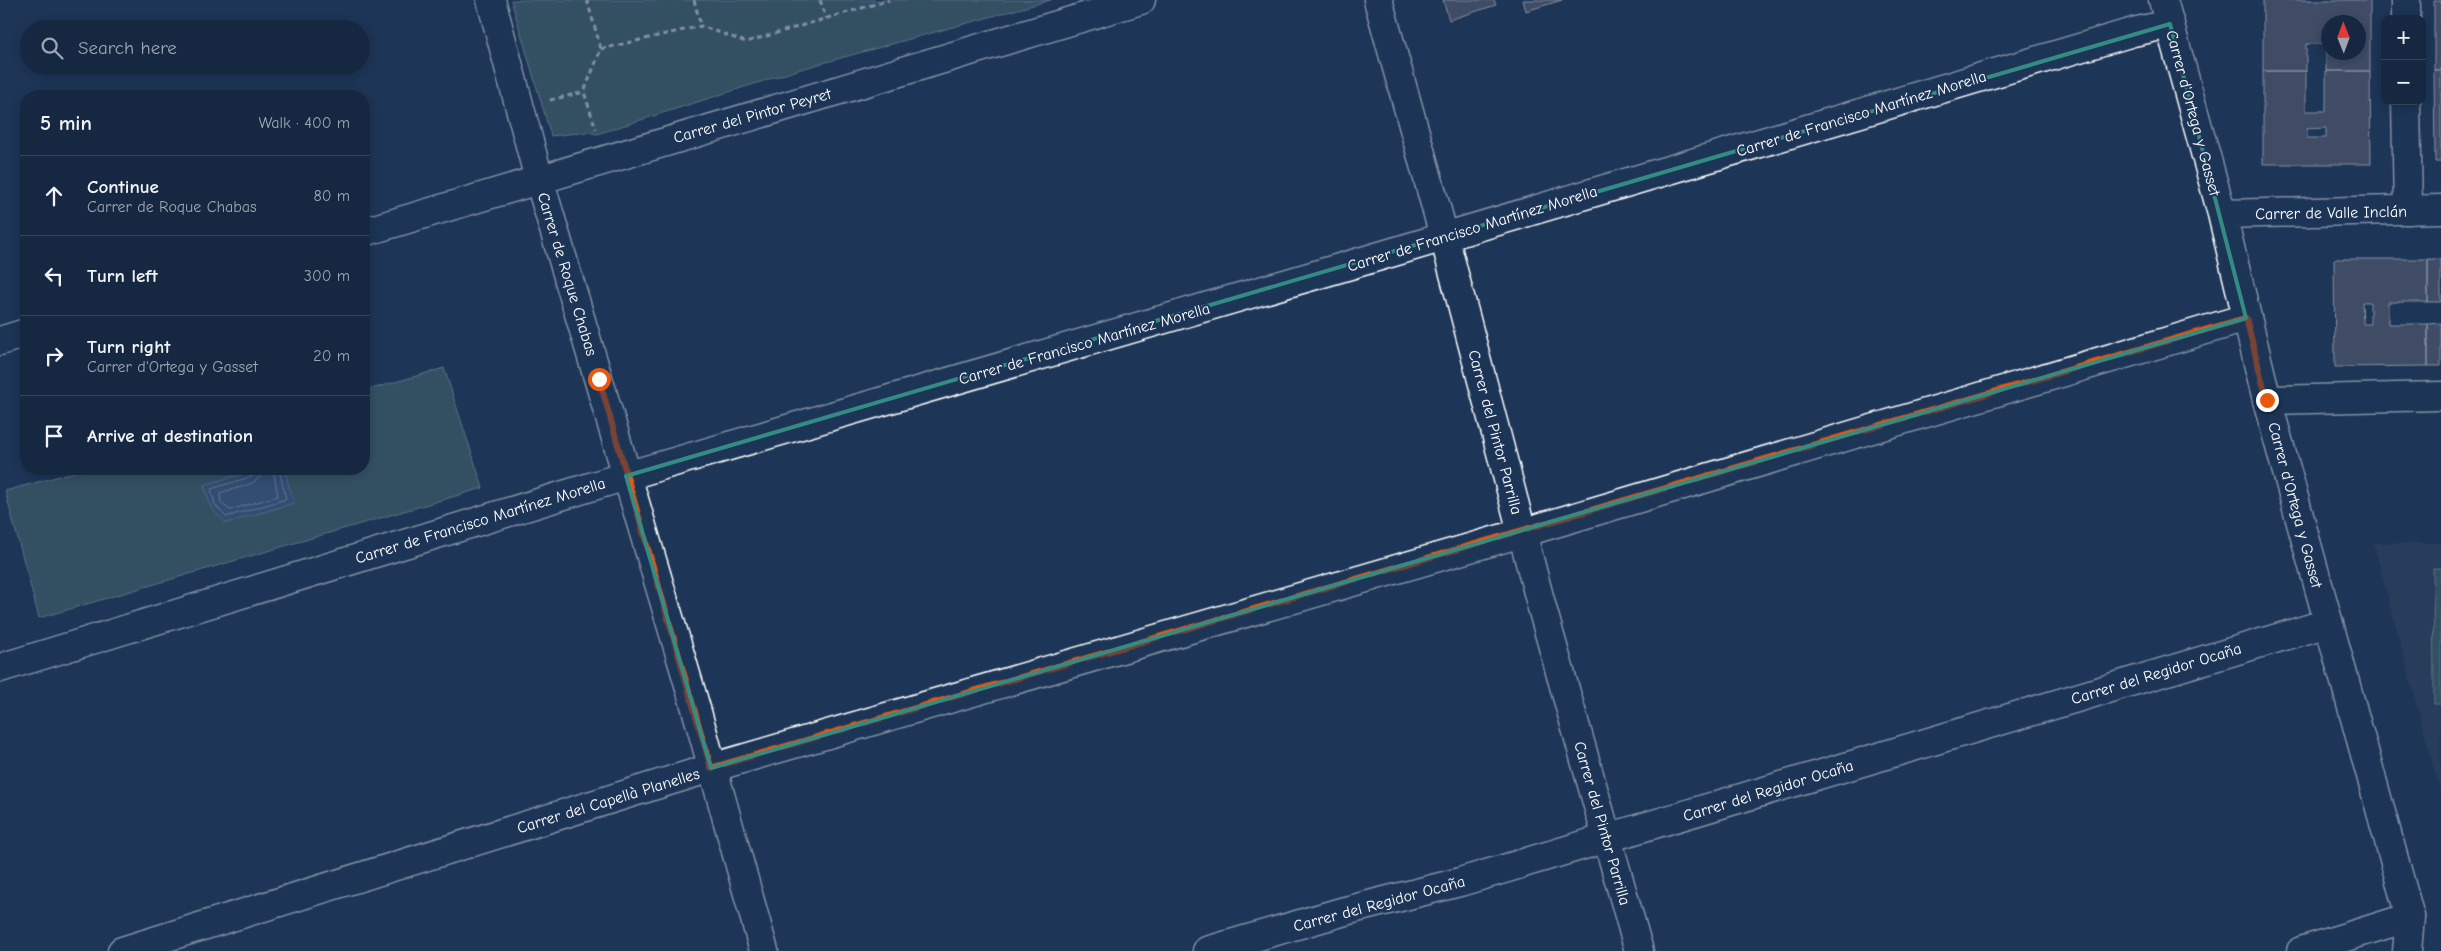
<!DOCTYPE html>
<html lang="en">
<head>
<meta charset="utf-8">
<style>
  body { margin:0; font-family:"Comic Neue",sans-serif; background:#23344c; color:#f1f3f6 }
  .controls { position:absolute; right:15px; top:15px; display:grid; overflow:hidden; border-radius:10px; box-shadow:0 2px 12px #0003 }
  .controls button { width:45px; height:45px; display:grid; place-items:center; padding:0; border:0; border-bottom:1px solid #35445a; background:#162841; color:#f1f3f6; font:25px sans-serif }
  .compass { position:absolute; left:2321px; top:15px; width:45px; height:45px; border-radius:50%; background:#162841; box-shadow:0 2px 12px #0003; rotate:359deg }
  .stop { position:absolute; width:15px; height:15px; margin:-11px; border:4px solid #ea580c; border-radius:50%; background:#fff }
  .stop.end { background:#ea580c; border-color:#fff; box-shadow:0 1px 5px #0008 }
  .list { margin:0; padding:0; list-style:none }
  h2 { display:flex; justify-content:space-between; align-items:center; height:65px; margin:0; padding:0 20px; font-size:21px }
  h2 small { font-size:16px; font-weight:400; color:#9ea6b1 }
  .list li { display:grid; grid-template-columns:32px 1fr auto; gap:15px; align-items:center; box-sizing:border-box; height:80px; padding:0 20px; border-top:1px solid #35445a }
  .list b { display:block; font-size:19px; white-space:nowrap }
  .list p { margin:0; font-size:16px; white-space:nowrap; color:#9ea6b1 }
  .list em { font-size:16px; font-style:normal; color:#9ea6b1 }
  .icon { flex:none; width:28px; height:28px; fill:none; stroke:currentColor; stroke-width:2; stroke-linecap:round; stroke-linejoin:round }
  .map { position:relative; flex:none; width:2441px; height:951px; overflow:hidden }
  .search { position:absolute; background:#162841; box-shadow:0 2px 12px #0003; left:20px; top:20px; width:350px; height:55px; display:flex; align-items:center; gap:12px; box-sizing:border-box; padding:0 18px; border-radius:28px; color:#9ea6b1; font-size:19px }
  .panel { position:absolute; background:#162841; box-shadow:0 2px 12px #0003; left:20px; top:90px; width:350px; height:385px; border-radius:20px }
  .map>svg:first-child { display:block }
  .built { fill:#354461 }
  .green { fill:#4f7172; stroke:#a7b8b8 }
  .water { fill:#4b6a90; stroke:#93a6bc }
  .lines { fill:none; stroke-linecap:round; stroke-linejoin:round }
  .shore { stroke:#b7c3d3; stroke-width:1 }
  .building { fill:#6c6877; stroke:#fff; fill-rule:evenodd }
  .street-casing { stroke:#fff; stroke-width:31 }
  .secondary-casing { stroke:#fff; stroke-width:31 }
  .path { stroke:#fff; stroke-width:3; stroke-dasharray:5 4; stroke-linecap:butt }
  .street { stroke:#1d3557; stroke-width:28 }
  .secondary { stroke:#1d3557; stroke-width:28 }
  .route { stroke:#ea580c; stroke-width:6 }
  .marked { fill:none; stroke:#338b84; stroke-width:4; stroke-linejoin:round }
  .labels { text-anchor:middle; stroke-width:4; stroke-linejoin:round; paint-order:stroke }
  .street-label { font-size:16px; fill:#fff; stroke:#1d3557 }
</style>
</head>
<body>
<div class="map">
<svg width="2441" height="951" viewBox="0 0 2441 951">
  <rect width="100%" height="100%" fill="#1d3557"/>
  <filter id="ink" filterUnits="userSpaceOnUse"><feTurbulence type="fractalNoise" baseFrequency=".02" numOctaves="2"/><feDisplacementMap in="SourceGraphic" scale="10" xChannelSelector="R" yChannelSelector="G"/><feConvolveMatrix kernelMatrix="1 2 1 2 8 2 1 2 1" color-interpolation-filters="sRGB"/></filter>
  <g filter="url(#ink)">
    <!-- built -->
    <path class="built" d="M2373,543H2441V795Z"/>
    <!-- green -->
    <path class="green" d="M511,0H1051L801,69L597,134L587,132L551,136Z
      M444,368L483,488L39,618L5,491L85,469H364V391Z
      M2433,568H2441V704H2434Z"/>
    <!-- water -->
    <path class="water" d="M259,469H284L294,503L226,523L211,508L204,485Z"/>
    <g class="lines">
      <!-- shore -->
      <path class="shore" d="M257,469L253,476L211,489L215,505L226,517L286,499L279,469
        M263,469C262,486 233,488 220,493L221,503L230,510L278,496L273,469"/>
    </g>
    <!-- building -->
    <path class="building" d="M1443,0H1494L1496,5L1449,20Z
      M1523,0H1562L1526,11Z
      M2263,0H2370V71H2326V44H2306V71H2263ZM2328,22H2358V52H2328Z
      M2434,0H2441V70H2434Z
      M2434,70H2441V162H2435Z
      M2263,71H2306V111H2326V71H2370L2371,164H2263ZM2326,128V138H2307V129Z
      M2334,259H2428V302H2388V324H2428V366L2335,367ZM2362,302H2370V324H2363Z
      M2428,259H2441V302H2428Z
      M2441,323V366H2428V324Z"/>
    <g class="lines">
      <!-- street casing -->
      <g class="street-casing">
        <path id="street" d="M491,0L539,179L695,705L764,951
          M1378,0L1444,236L1542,608L1639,951
          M2406,0V19
          M2406,101L2408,210
          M364,232L1141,0
          M0,341L26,333
          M2267,400L2441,396
          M0,668L626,476L1343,267L2133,32L2170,24
          M122,951L711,768L1535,529L2246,318
          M1207,951L1345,911L1460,882L2328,623
          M2301,951L2410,917"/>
      </g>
      <!-- secondary casing -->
      <g class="secondary-casing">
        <path id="secondary" d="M2163,0L2222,214L2267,400L2410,917L2407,951
          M2222,214L2441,209"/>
      </g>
      <!-- path -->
      <path class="path" d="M587,0L601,49L584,92L596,129
        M694,0L701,26
        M820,0L826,18
        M601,49L701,26L746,42L889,0
        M550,100L584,92"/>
      <!-- street -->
      <use href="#street" class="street"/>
      <!-- secondary -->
      <use href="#secondary" class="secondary"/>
    </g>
  </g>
  <g class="lines" filter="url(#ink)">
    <!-- route -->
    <path class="route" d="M599,379L711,768L2246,318L2267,400"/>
  </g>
  <!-- marked area -->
  <path d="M0 0H2441V951H0ZM2170,24L2246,318L711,768L626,476Z" fill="#1d3557" fill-opacity=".55" fill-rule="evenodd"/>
  <path class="marked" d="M2170,24L2246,318L711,768L626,476Z"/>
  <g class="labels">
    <!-- street labels -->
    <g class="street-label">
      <text transform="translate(1861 113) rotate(-17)" y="6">Carrer de Francisco Martínez Morella</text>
      <text transform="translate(2194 113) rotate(75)" y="6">Carrer d'Ortega y Gasset</text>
      <text transform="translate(752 115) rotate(-16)" y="6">Carrer del Pintor Peyret</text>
      <text transform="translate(2331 212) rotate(-1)" y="6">Carrer de Valle Inclán</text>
      <text transform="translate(1472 228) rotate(-17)" y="6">Carrer de Francisco Martínez Morella</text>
      <text transform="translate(568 274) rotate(73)" y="6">Carrer de Roque Chabas</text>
      <text transform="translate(1084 343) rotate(-16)" y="6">Carrer de Francisco Martínez Morella</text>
      <text transform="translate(1496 432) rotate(75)" y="6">Carrer del Pintor Parrilla</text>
      <text transform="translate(2296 505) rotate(75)" y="6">Carrer d'Ortega y Gasset</text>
      <text transform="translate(480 520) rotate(-17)" y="6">Carrer de Francisco Martínez Morella</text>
      <text transform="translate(2156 673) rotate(-17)" y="6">Carrer del Regidor Ocaña</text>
      <text transform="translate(1768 790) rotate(-17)" y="6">Carrer del Regidor Ocaña</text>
      <text transform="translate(608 800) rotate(-17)" y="6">Carrer del Capellà Planelles</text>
      <text transform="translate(1603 823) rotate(74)" y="6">Carrer del Pintor Parrilla</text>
      <text transform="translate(1379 903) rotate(-15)" y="6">Carrer del Regidor Ocaña</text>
    </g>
  </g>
</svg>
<div class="controls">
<button>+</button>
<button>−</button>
</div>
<svg class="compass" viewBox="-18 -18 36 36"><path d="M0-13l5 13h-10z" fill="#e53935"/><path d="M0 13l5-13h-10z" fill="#9ea6b1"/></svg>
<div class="stop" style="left:599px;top:379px"></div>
<div class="stop end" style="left:2267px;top:400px"></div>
<div class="search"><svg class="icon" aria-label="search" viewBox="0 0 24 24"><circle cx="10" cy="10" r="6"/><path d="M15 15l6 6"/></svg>Search here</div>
<section class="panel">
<h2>5 min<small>Walk · 400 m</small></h2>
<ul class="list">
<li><svg class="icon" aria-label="ahead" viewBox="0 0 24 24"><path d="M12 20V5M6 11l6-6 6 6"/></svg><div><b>Continue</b><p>Carrer de Roque Chabas</p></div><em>80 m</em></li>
<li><svg class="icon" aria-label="left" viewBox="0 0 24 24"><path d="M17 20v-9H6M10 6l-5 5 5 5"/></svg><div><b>Turn left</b></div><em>300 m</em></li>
<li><svg class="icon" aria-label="right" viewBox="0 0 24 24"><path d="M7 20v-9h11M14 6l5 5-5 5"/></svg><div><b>Turn right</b><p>Carrer d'Ortega y Gasset</p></div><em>20 m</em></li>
<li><svg class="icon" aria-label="arrive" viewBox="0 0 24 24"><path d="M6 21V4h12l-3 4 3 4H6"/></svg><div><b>Arrive at destination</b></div></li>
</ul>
</section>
</div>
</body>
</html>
